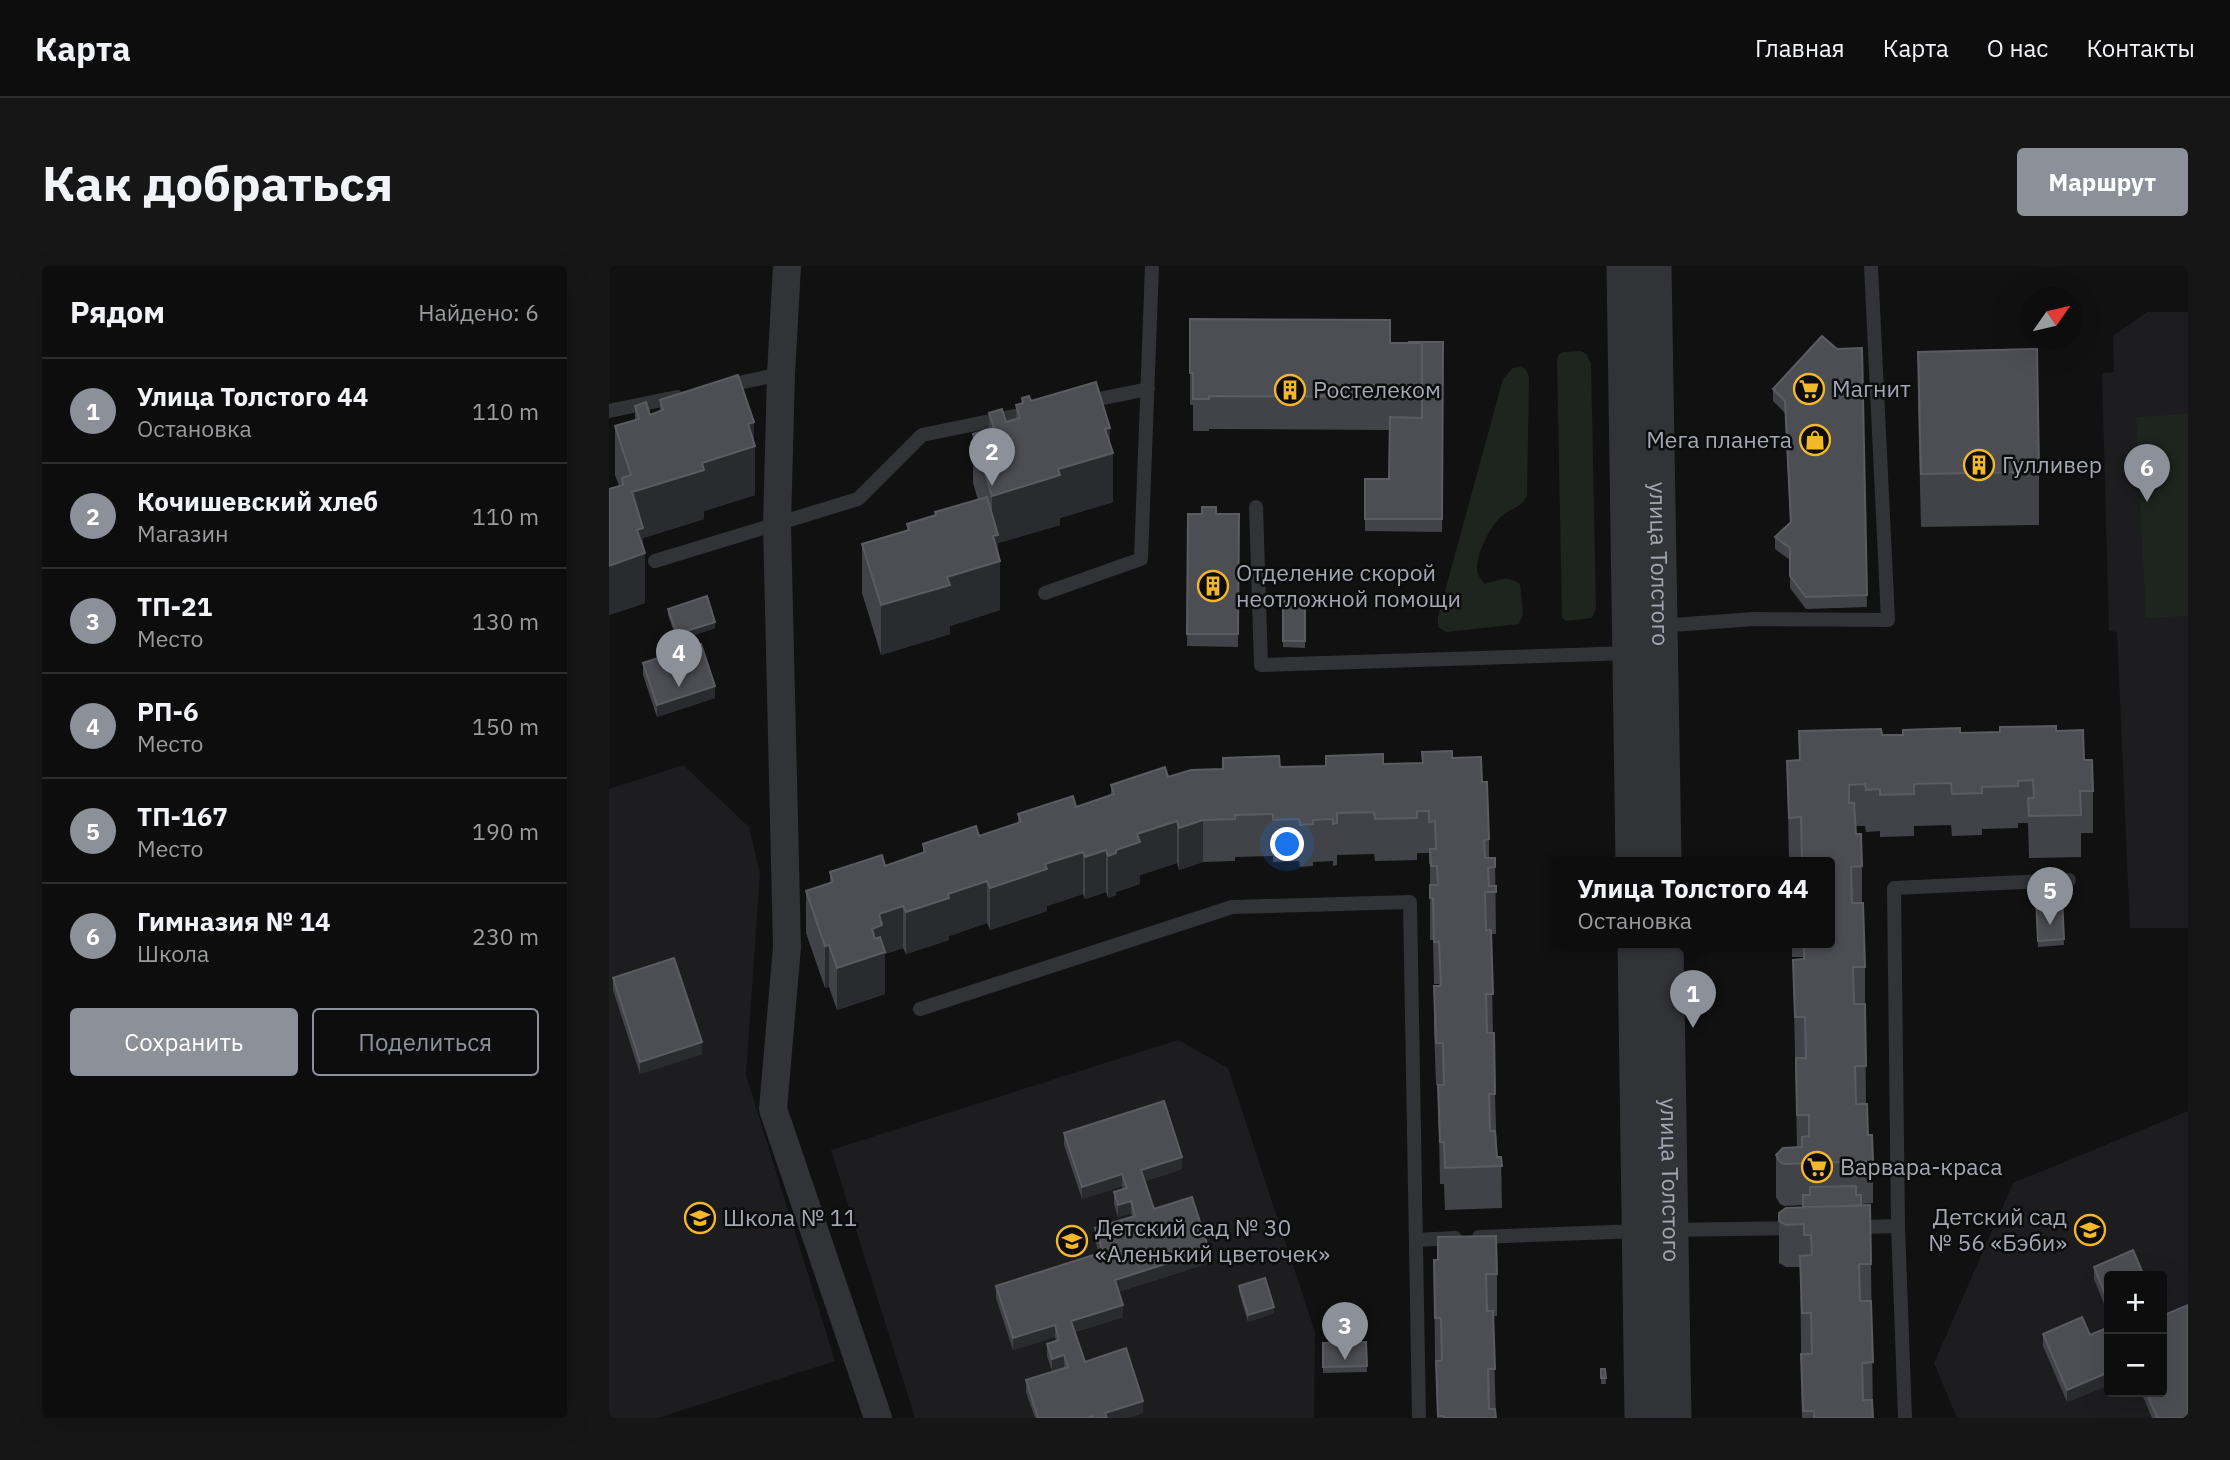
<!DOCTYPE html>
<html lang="ru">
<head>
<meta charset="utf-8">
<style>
  body { margin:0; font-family:"IBM Plex Sans",sans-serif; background:#161617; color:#f1f3f6 }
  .controls { position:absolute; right:21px; bottom:21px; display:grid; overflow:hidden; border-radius:7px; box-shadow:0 7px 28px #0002 }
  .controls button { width:63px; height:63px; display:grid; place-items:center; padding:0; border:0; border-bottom:2px solid #2d2d2e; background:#0d0d0e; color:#f1f3f6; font:35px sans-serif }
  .compass { position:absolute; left:1411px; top:21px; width:63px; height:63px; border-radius:50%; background:#0d0d0e; box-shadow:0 7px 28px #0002; rotate:56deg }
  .you { position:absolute; left:679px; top:579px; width:24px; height:24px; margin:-18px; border:5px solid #fff; border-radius:50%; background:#1a73e8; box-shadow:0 0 0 10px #1a73e833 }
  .badge { display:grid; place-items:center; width:46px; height:46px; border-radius:50%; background:#8c9099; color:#fff; font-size:23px; font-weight:700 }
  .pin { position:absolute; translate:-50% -58px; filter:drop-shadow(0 2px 4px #0008) }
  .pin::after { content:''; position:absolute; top:37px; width:24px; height:21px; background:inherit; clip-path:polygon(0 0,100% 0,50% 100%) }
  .popup { position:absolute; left:942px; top:591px; width:284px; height:91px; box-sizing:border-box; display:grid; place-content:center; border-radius:7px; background:#0d0d0e; filter:drop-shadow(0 2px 5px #0005); font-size:23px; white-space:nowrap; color:#9a9c9e }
  .popup b { font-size:26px; color:#f1f3f6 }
  .popup::after { content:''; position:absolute; left:50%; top:100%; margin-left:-14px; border:14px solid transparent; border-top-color:#0d0d0e }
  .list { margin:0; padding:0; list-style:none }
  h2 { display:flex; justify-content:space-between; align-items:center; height:91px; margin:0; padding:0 28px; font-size:30px }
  h2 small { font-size:23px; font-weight:400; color:#9a9c9e }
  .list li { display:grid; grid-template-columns:46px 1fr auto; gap:21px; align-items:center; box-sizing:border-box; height:105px; padding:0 28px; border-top:2px solid #2d2d2e }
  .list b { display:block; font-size:26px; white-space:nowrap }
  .list p { margin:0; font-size:23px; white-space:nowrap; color:#9a9c9e }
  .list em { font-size:23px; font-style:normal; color:#9a9c9e }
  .actions { display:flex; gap:14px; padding:21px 28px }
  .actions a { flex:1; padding:16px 0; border:2px solid #8c9099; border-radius:7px; text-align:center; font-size:24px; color:#8c9099 }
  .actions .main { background:#8c9099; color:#fff }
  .map { position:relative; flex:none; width:1579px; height:1152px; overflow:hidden; border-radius:7px }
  header { display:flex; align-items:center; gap:42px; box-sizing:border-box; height:98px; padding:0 35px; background:#0d0d0e; border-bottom:2px solid #2d2d2e }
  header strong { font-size:33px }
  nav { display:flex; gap:38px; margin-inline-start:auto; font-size:24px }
  .intro { display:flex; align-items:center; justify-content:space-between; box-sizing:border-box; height:168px; padding:0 42px }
  h1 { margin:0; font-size:49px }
  .button { padding:18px 32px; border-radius:7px; background:#8c9099; color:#fff; font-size:24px; font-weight:700 }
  main { display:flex; gap:42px; padding:0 42px }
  aside { flex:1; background:#0d0d0e; border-radius:7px; box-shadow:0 7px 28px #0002 }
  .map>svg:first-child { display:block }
  .built { fill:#1d1d1f; fill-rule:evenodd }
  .green { fill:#1d251e }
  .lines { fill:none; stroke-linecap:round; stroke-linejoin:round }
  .service { stroke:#323337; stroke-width:14 }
  .minor { stroke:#323337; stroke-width:28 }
  .tertiary { stroke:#323337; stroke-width:35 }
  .wall { fill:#424348 }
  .shaded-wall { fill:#2a2b2e }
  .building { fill:#4d4e54; stroke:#5a5c62; stroke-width:2 }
  .labels { text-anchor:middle; stroke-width:5; stroke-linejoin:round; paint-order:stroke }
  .poi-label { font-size:23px; fill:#a2a7b3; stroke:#0c0c0d; text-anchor:start }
  .street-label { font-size:23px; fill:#a2a7b3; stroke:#0c0c0d }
</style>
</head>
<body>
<header>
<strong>Карта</strong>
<nav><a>Главная</a><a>Карта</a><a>О нас</a><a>Контакты</a></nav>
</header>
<div class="intro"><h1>Как добраться</h1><a class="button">Маршрут</a></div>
<main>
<aside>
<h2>Рядом<small>Найдено: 6</small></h2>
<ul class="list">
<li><span class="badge">1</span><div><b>Улица Толстого 44</b><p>Остановка</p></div><em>110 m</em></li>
<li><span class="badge">2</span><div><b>Кочишевский хлеб</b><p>Магазин</p></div><em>110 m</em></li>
<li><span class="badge">3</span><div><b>ТП-21</b><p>Место</p></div><em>130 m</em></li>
<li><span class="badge">4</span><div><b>РП-6</b><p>Место</p></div><em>150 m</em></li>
<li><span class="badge">5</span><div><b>ТП-167</b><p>Место</p></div><em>190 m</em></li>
<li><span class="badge">6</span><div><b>Гимназия № 14</b><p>Школа</p></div><em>230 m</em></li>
</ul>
<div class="actions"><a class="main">Сохранить</a><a>Поделиться</a></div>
</aside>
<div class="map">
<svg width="1579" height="1152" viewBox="0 0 1579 1152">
  <rect width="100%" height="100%" fill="#111112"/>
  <!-- built -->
  <path class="built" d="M1538,46H1579V662H1521L1508,366L1500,365L1493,107L1505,106L1504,70Z
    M74,499L140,561L151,607L137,809L226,1095L49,1152H0V523Z
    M569,774L619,802L706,1066L705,1152H306L222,884Z
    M1579,845V1152H1348L1325,1097L1404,917ZM1500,1010H1553V1126H1500Z"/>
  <!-- green -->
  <path class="green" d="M972,85L977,88L982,97L987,342L983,352L957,355L953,352L948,94L950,88L955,86Z
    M912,101L917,103L920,111L918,230C912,242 902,242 893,250C881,260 867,288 868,304C868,309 873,314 875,318C892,315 895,308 911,318L914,348L910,358L837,366L829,361V351L894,113L904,102Z
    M1579,148V350L1537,352L1527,151Z"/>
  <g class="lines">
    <!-- service -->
    <path class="service" d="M115,120L172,108
      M475,136L539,123
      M0,145L68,131
      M647,241L652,399L1022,387
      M46,295L249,233L313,169L425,146
      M436,327L532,293L543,0
      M1050,360L1145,353L1279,354L1262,0
      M311,743L623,641L801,636L810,1152
      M1289,960L1285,622L1460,614
      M1252,961L1289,960L1296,1152
      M1062,964L1189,962
      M870,971L1032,965
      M807,974L846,972"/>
    <!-- minor -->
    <path class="minor" d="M178,0L172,108L168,259L178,681L164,843L269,1152"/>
    <!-- tertiary -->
    <g class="tertiary">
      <path d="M1015,0L1024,596"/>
      <path id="s1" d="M1045,0L1055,596"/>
      <path d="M1026,676L1033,1152"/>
      <path id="s2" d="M1057,676L1065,1152"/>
    </g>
  </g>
  <!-- wall -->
  <path class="wall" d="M581,53L781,77L834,76L833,266L756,265V213H780L781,164L600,163V165H584V139H581Z
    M1253,82L1258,341L1197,343L1181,322V294L1166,283V271L1181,256L1176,147L1164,135V123L1228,83Z
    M1309,86L1430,206V259L1312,261L1309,139Z
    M413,132L422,135L501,178L504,236L451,252V259L389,277L391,344L341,360V368L272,389L253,327V278L298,264V258L326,249L369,234L364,217V168L380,163V147L397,156L407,153V139L413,137Z
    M51,134L145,175L146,229L95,245V253L34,272L36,337L0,349V223L10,220L6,209V160L26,154V140L41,149L51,145Z
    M579,248H630L629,381L578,380Z
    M674,335H696V382L674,381Z
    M59,343L106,362L68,375L59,349Z
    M34,397L106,432L48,451L34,409Z
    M1190,465L1273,469L1447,465L1475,494L1484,525V567H1472V591L1420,592L1419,557H1409V562L1373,563V569L1343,570L1342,559L1305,560V570L1271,571V565L1257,566L1256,560H1246L1247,568L1253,600V637L1256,701V743L1257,838L1259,869L1264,895V937L1252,938L1262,998L1264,1152H1193L1191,1001H1177L1170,997V947L1194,941V939L1175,940L1171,938L1167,931V889L1188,881L1184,694L1194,693V691H1183V676H1221L1181,594H1180L1178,495L1190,494Z
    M843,492L873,516L880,573V592H886L887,668H882L884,767L888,891H892L893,942L836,944L835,918H831L829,819H827L825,762V720H830V718H825L824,674H821V598H820V587H808V594L766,595L765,588L728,589V599L724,600V595L704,596V600L691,601L690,595L664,596V590L626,591V595L594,596L570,604L568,597L531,609V618L507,626V629L499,632L497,626L476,633L474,628L438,640V645L381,664L378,657L340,670V674L297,688L294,682L276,688V728L228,744L220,721L216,722L197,667V625L221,617V606L276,600L314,587V578L370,570L409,557V548L467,541L502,529V519L559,511L671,501L813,497Z
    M1453,631L1455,679L1429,681L1427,632Z
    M4,712L93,788L31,808L4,724Z
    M455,867L573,903L536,915L545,943L600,997L509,1026L514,1051L466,1066L476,1096L534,1147L519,1152H426L417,1126V1114L455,1102V1101L443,1105L438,1090V1078L447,1075L446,1071L404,1084L387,1032V1020L490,987L486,974V962L523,951L522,947L509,951L505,938V926L514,923L513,920L473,933L455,879Z
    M825,994L888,1008V1050H884L887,1152H828L827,1095H832L826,1094Z
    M1485,1001L1500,1010V1050L1485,1013Z
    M630,1020L665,1047L639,1056L630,1026Z
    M1500,1061V1119L1458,1136L1434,1080V1068L1481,1069Z
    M757,1076L758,1106L714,1107V1077Z
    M992,1103H996L997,1118H992Z
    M1532,1126H1553L1579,1152H1543Z"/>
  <!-- shaded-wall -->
  <path class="shaded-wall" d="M145,156V180H146V229L95,245V253L34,272V288L36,287V337L0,349V300L23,226L139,158Z
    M501,162V188L504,187V236L451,252V259L389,277V296L391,295V344L341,360V368L272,389V339L338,311L383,279V230L449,203L496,163Z
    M106,356V362L68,375V368Z
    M106,420V432L48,451V439Z
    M594,554V596L570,604V562Z
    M568,555V597L531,609V618L507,626V629L499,632V590L528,568Z
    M497,584V626L476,633V591Z
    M474,586V628L438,640V645L381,664V622L436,598Z
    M378,615V657L340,670V674L297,688V646L339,628Z
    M294,640V682L276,688V728L228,744V702L263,663L270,648Z
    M220,679V721L216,722V680Z
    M93,776V788L31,808V796Z
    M573,891V903L532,916V904Z
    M513,908V920L473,933V921Z
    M522,935V947L509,951V939Z
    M600,984V997L506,1027V1014Z
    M514,1039V1051L462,1067V1055Z
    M665,1041V1047L639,1056V1049Z
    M446,1059V1071L404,1084V1072Z
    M455,1089V1101L443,1105V1093Z
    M1500,1106V1119L1458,1136V1124Z
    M534,1135V1147L519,1152H496V1147Z"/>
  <!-- building -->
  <path class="building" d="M581,53L781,54V77H813V131L600,130V133H584V107H581Z
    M1213,70L1228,83L1253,82L1258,329L1197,331L1181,310V282L1166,271L1182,256L1176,135L1164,123Z
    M800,76H834L833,253H756V213H780L781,151L813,152V77H800Z
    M1428,83L1430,206L1312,208L1309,86Z
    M129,109L145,156L139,158L146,180L93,197L95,204L23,226L34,262L28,264L36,287L0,300V223L14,219L13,212L22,209L6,160L30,153L26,140L37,136L41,149L54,144L51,134Z
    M487,116L501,162L496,163L504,187L449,203L451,209L383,230L364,168L385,162L380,147L393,143L397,156L411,152L407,139L414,137L413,132L420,130L422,135Z
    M378,231L389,269L384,270L391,295L338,311L341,319L272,339L253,278L300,264L298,258L327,249L326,246Z
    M593,241H607V248H630L629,368H578L579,248H593Z
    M98,330L106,356L68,368L59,343Z
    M674,335H696V375H674Z
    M92,378L106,420L48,439L34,397Z
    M1447,460V465L1474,464L1475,494H1483L1484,525H1471L1472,549L1420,550L1419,532H1425L1424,514L1409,515V520L1373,521V527L1343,528L1342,517L1305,518V528L1271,529V523L1257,524L1256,518L1240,519V537H1245L1247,568H1252L1253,600L1242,601L1243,637H1254L1256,701H1244L1245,738H1256L1257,800H1246L1247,838H1258L1259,869H1263L1264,895L1175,898L1171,896L1167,889L1174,882L1193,881V871L1200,870V849H1188L1187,792H1197L1196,751H1186L1184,694L1195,693V676H1221V596H1181V592H1193L1192,551L1180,552L1178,495L1191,494L1190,465L1272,463L1273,469H1294V464L1351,462V467L1391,466V461Z
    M843,485V492L872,491L873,516H878L880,573L875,574L876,592H886V601L879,602L880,620H887V626H876L877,664H882L884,728H877L878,767H885L886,828H880L881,865H886L888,891H892L893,900L836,902L835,876H831L829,819H835L834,777H827L825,720H832L830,676H825L824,632H821V619H829L828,600H822L821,583H827L826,555L820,556V545H808V552L766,553L765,546L728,547V557L724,558V553L704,554V558L691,559L690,553L664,554V548L626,549V553L594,554L570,562L568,555L528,568L531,576L507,584V587L499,590L497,584L476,591L474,586L436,598L438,603L381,622L378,615L339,628L340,632L297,646L294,640L270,648L273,659L263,663L266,673L271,671L276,686L228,702L220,679L216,680L197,625L224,616L221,606L273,589L276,600L316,586L314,578L367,560L370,570L412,556L409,548L464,530L467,541L505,528L502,519L556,501L559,511L582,504L614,503V492L670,490L671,501L717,500V490L774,488V498L814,497L813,486Z
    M1453,631L1455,673L1429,675L1427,632Z
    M65,692L93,776L31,796L4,712Z
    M555,835L573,891L532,904L545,943L583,931L600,984L506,1014L514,1039L462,1055L476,1096L517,1082L534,1135L496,1147L498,1152H484V1150L478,1152H429L417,1114L459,1101L455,1089L443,1093L438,1078L450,1074L446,1059L404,1072L387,1020L494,986L486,962L526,950L522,935L509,939L505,926L518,922L513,908L473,921L455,867Z
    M1247,920V929H1252V940L1194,941V929H1201V921Z
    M1261,939L1262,998H1250L1251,1035H1262L1264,1096L1253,1097L1254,1134H1263L1264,1152H1205V1145H1194L1192,1088H1203L1202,1047H1193L1191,990L1203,989L1202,969H1195V958L1177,959L1170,955V947L1177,942Z
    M887,970L888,1008H877L878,1045H884L886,1103H879L880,1143H886L887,1152H835V1150H829L827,1095H833L832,1052H826L825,994H829V971Z
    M1524,984L1535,1010H1500V1038L1485,1001Z
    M656,1012L665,1041L639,1049L630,1020Z
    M1579,1039V1152H1546L1548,1151L1537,1126H1553V1050Z
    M1473,1051L1481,1069L1500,1061V1106L1458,1124L1434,1068Z
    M757,1076L758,1100L714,1101V1077Z
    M992,1103H996L997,1112H992Z"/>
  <!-- icons -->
  <defs>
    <g id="supermarket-ring" transform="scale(1.575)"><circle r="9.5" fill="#0c0c0d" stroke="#f2b829" stroke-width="1.5"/><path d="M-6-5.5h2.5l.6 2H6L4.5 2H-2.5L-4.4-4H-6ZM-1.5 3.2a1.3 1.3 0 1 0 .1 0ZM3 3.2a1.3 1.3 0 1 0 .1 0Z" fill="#f2b829"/></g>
    <g id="building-ring" transform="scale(1.575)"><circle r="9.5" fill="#0c0c0d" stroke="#f2b829" stroke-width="1.5"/><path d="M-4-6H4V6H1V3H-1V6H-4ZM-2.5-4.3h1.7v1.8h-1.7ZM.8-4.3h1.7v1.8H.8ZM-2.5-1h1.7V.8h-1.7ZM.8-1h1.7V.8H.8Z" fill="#f2b829"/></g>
    <g id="shop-ring" transform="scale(1.575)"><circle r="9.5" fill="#0c0c0d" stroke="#f2b829" stroke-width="1.5"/><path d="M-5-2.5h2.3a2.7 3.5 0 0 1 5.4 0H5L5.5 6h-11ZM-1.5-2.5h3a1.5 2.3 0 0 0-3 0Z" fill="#f2b829"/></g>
    <g id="school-ring" transform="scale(1.575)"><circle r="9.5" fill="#0c0c0d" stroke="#f2b829" stroke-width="1.5"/><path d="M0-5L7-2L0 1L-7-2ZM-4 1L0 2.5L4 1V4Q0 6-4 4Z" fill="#f2b829"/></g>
  </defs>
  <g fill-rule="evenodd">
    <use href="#supermarket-ring" x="1200" y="123"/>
    <use href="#building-ring" x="681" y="124"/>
    <use href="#shop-ring" x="1206" y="174"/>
    <use href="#building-ring" x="1370" y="199"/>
    <use href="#building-ring" x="604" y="320"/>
    <use href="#supermarket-ring" x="1208" y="901"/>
    <use href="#school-ring" x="91" y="952"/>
    <use href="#school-ring" x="1481" y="964"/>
    <use href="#school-ring" x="463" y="975"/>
  </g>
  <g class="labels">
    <!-- poi labels -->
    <g class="poi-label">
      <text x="1223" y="131">Магнит</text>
      <text x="704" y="132">Ростелеком</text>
      <text x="1183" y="182" text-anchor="end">Мега планета</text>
      <text x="1393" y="207">Гулливер</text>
      <text x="627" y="315">Отделение скорой<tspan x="627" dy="26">неотложной помощи</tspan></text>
      <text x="1231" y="909">Варвара-краса</text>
      <text x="1458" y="959" text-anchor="end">Детский сад<tspan x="1458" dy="26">№ 56 «Бэби»</tspan></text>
      <text x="114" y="960">Школа № 11</text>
      <text x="486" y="970">Детский сад № 30<tspan x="486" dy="26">«Аленький цветочек»</tspan></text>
    </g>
    <!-- street labels -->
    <g class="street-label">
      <text dy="8" stroke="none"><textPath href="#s1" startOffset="298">улица Толстого</textPath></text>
      <text dy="8" stroke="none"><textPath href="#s2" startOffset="238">улица Толстого</textPath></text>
    </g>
  </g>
</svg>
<div class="controls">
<button>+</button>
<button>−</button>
</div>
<svg class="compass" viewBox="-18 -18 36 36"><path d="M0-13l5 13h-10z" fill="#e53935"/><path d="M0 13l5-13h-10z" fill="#9a9c9e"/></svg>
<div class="you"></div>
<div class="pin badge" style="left:1084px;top:762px">1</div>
<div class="popup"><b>Улица Толстого 44</b>Остановка</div>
<div class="pin badge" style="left:383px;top:220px">2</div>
<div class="pin badge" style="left:736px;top:1094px">3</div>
<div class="pin badge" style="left:70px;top:421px">4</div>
<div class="pin badge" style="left:1441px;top:659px">5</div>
<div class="pin badge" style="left:1538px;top:236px">6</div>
</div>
</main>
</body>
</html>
